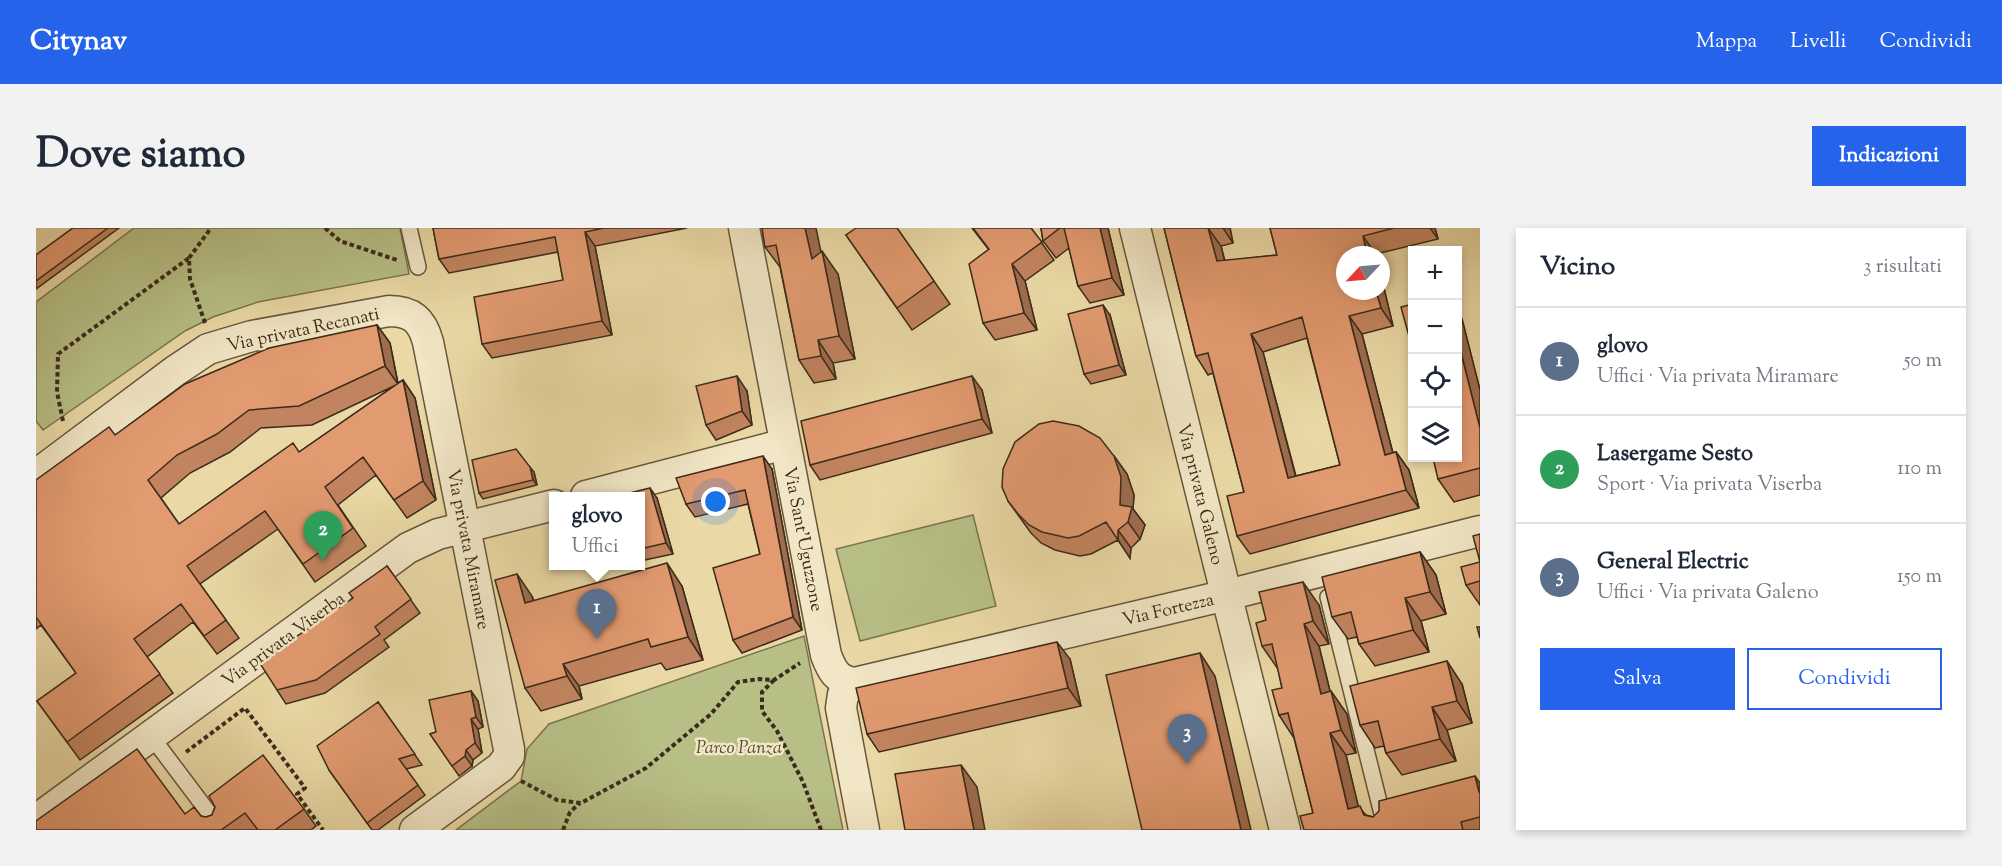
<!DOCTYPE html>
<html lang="it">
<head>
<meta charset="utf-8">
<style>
  body { margin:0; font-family:"Sorts Mill Goudy",serif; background:#f2f2f3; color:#1f2937 }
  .controls { position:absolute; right:18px; top:18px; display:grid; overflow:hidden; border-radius:0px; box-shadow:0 3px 9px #0003 }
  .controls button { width:54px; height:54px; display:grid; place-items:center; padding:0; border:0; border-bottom:2px solid #e0e1e3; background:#fff; color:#1f2937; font:30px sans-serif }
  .compass { position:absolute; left:1300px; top:18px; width:54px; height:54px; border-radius:50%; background:#fff; box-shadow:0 3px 9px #0003; rotate:244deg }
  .you { position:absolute; left:680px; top:274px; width:21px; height:21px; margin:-15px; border:4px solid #fff; border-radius:50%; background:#1a73e8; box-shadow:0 0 0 9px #1a73e833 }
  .badge { display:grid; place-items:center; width:39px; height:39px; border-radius:50%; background:#2563eb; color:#fff; font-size:20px; font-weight:700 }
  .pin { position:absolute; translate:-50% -50px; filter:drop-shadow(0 2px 3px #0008) }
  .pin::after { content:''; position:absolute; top:32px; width:21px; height:18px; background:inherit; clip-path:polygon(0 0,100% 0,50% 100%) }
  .popup { position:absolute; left:513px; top:264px; width:96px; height:78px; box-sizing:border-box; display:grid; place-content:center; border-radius:0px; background:#fff; filter:drop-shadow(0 2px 4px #0005); font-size:20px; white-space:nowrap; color:#747a83 }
  .popup b { font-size:22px; color:#1f2937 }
  .popup::after { content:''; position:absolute; left:50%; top:100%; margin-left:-12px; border:12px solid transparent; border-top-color:#fff }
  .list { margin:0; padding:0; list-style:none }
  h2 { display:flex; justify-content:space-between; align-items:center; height:78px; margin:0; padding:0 24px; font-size:26px }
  h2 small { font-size:20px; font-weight:400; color:#747a83 }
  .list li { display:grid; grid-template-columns:39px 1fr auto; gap:18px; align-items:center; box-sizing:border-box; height:108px; padding:0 24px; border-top:2px solid #e0e1e3 }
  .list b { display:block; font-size:22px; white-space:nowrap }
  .list p { margin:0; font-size:20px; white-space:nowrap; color:#747a83 }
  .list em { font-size:20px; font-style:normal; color:#747a83 }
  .actions { display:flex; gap:12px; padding:18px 24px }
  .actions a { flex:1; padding:14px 0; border:2px solid #2563eb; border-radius:0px; text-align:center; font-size:21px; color:#2563eb }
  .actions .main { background:#2563eb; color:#fff }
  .icon { flex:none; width:33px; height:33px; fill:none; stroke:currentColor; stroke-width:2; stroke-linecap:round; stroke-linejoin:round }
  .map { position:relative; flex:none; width:1444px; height:602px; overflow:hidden; border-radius:0px }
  header { display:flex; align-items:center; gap:36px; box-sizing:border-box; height:84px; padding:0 30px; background:#2563eb; color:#fff }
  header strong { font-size:28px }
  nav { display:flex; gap:33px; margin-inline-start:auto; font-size:21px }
  .intro { display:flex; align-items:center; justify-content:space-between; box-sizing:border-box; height:144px; padding:0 36px }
  h1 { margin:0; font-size:42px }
  .button { padding:15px 27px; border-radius:0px; background:#2563eb; color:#fff; font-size:21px; font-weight:700 }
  main { display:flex; gap:36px; padding:0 36px }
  aside { flex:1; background:#fff; border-radius:0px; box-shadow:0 3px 9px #0003 }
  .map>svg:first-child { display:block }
  .green { fill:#b7bf86; stroke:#7a7550; stroke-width:1.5 }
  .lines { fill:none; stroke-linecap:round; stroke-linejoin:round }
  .service-casing { stroke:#68563d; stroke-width:18 }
  .minor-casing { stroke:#68563d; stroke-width:33 }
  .path { stroke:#3c2b1a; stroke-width:4; stroke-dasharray:4.5 3; stroke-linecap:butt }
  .service { stroke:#f1e6c5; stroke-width:15 }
  .minor { stroke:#f1e6c5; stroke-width:30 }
  .wall { fill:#c28460; stroke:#3c2b1a; stroke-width:1.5; fill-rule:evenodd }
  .shaded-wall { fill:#9e6c4e; stroke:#3c2b1a; stroke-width:1.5 }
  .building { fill:#e29a70; stroke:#3c2b1a; stroke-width:1.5; fill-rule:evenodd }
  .labels { text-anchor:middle; stroke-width:5; stroke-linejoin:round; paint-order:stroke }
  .street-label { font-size:18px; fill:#3c2b1a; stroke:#f1e6c5 }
  .park-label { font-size:18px; font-style:italic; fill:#554930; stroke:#f1e6c5 }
</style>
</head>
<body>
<header>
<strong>Citynav</strong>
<nav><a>Mappa</a><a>Livelli</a><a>Condividi</a></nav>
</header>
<div class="intro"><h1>Dove siamo</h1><a class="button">Indicazioni</a></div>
<main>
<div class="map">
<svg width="1444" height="602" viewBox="0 0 1444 602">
  <rect width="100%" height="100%" fill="#ead9a6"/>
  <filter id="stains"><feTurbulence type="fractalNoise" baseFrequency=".00333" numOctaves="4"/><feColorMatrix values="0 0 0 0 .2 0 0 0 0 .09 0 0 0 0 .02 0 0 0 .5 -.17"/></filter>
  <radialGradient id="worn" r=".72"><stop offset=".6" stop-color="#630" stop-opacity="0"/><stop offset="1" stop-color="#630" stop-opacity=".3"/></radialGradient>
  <!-- green -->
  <path class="green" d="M98,0H364L373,46L222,74L177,89L149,103L7,202L0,193V74Z
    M937,287L960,378L824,413L800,321Z
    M768,408L807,602H420L485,553L491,521L513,496Z"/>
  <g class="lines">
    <!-- service casing -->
    <g class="service-casing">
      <path id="service" d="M373,0L382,39
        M1292,369L1350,602
        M115,508L182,597"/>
    </g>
    <!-- minor casing -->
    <g class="minor-casing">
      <path id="minor" d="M708,0L790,427C796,443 801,452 818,455
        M1099,0L1249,602
        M0,247L139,143L172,121L216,108L353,83C376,83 386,92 392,114L473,521V528L465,539L379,602
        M550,268L749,216
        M0,592L372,320L402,306L518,277
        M828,602L805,480L807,466L818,455L1191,367L1444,303"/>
    </g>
    <!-- path -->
    <path class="path" d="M289,0L304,13L361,32
      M169,95L154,51L153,30L175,0
      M27,193L21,164L22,126L153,30
      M738,452L726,464V483L741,503L767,554L785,602
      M150,524L209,480L269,560L261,566L287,602
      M485,553L521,572L545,575L610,540L675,486L702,454L723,451L738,452L764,435
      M527,602L534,584L544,575"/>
    <!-- service -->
    <use href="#service" class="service"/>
    <!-- minor -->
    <use href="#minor" class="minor"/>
  </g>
  <!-- wall -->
  <path class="wall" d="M37,0H83L0,61V27Z
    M397,0H651L559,18L576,107L456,130L446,116L527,52L522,24L413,45L403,31Z
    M726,0L785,24L802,46L819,131L797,135L800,151L778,155L763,132L744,39L729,19Z
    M861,0L914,76L876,102L810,7Z
    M936,0H995L1018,32L989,53L1001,102L959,112L947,95L953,22Z
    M1005,0H1072L1088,67L1054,75L1042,58L1033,20L1020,30L1007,13Z
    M1128,0H1194L1197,15L1185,18L1189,33L1241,27L1234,0H1399L1402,11L1340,26L1345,63V48L1357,98L1326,106L1357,225L1360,224L1373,242L1383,280L1214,326L1201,308L1208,264L1177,145L1172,147L1160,128ZM1271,110L1304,237L1260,248L1227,124Z
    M1422,85L1426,91L1444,162V267L1418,274L1402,251L1422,230Z
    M1074,87L1090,147L1055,156L1048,146Z
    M341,97L354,115L362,155L367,152L379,170L400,272L371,290L340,247L302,277L330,318L279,354L242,301L164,356L203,410L181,426L157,394L111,429L137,465L44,532L1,473L40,445L5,397L0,401V252L79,207ZM358,158L263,224L143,296L125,270L154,245L194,224L225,200L276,197Z
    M946,162L956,205L784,252L774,237Z
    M711,163L716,197L680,212L670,197Z
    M1078,228L1091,246L1098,267L1097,281L1109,297L1104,311L1095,320L1094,330L1082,312L1055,326L1044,328L1019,322L1005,315L995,305L972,273Z
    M736,241L766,402L706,425L697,412L724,326L712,276L659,289L650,276Z
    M498,244L501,257L447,271L443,265Z
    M604,268L621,270L637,326L604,333Z
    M1444,306V377L1430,357L1444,334Z
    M1384,324L1400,347L1410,386L1385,393L1393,424L1339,438L1323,416L1321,409L1312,411L1296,389Z
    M351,338L384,385L348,412L353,419L289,465L250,476L241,462L316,370Z
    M561,338H585L565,342Z
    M646,358L667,432L630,442L625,435L543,458L546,471L505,483L489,460L496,368L498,373Z
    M1283,377L1293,416L1283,418L1294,463L1311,486L1320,525L1310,527L1322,578L1330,587L1337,589L1444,555V602H1268L1277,585L1258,510L1243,487L1246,460L1242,441L1226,418L1230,392Z
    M1034,431L1045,478L843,524L831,506Z
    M1426,456L1436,495L1411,502L1420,533L1366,547L1350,525L1348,518L1339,520L1324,497Z
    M435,463L442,473L447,499L442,501L446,525L437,532L436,538L423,548L394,506L400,504Z
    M342,474L386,537L370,541L389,567L342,602H336L293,542Z
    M179,579L268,581L280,598L275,602H0L149,586L170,589L176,587Z"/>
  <!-- shaded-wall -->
  <path class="shaded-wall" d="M769,0H780L791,53L776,31Z
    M1064,0H1072L1088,67L1076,50Z
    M1172,0L1185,18L1193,52L1181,33Z
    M1187,0H1194L1197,15Z
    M1394,0H1399L1402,11Z
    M549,4L559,18L576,107L566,93Z
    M1327,8L1340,27H1331Z
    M786,23L802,46L819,131L803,108Z
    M976,36L989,53L1001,102L988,85Z
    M1345,48L1357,98L1345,80L1340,63H1345Z
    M1067,77L1074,87L1090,147L1083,137Z
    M1422,85L1426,91L1444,162V200L1422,113Z
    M1313,88L1326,106L1362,245L1349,227Z
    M341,97L354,115L362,156L349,138Z
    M1215,106L1227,124L1265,269L1252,250Z
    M782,112L797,135L800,151L785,128Z
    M701,148L711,163L716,197L706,183Z
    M936,148L946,162L956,205L946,191Z
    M367,152L379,170L400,272L387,253Z
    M1360,224L1373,242L1383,280L1370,262Z
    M727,228L736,241L766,402L757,389Z
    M1078,228L1091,246L1098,267L1097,281L1109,297L1104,311L1092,294L1084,277Z
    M494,239L498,244L501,257L497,252Z
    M614,260L621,270L637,326L630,315Z
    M1082,302L1095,320L1094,330L1082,312Z
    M1384,324L1400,347L1410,386L1394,364Z
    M631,335L646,358L667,432L652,409Z
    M481,346L496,368L505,398L489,375Z
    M1267,354L1283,377L1293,416L1277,393Z
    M1369,370L1385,393L1393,424L1377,402Z
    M1268,396L1283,418L1300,488L1285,466Z
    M1021,414L1034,431L1045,478L1032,460Z
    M1164,425L1179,448L1215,602H1205Z
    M1411,433L1426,456L1436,495L1421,473Z
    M527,436L543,458L546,471L531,448Z
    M435,463L442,473L447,499L440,489Z
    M1295,463L1311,486L1320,525L1305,502Z
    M1396,479L1411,502L1420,533L1404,511Z
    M435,491L442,501L446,525L439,515Z
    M1294,505L1310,527L1328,602L1312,581Z
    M430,522L437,532L436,538L429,528Z
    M925,537L941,559L949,602H938Z
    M1439,548L1444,555V565L1443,564Z"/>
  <!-- building -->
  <path class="building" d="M37,0H72L0,53V27Z
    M397,0H568L549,4L566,93L446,116L438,69L527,52L519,9L403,31Z
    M726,0H769L776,31L786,23L803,108L782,112L785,128L763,132L740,17L729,19Z
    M820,0H861L898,53L861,80L810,7Z
    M937,0H995L1006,14L976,36L988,85L947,95L933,36L953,21Z
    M1005,0H1024L1007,13Z
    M1028,0H1064L1076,50L1042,58Z
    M1128,0H1172L1181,33L1241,27L1234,0H1358L1327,8L1331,27H1309V63H1340L1345,80L1313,88L1349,227L1360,224L1370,262L1201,308L1191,268L1208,264L1172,125L1160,128ZM1266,89L1304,237L1252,250L1215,106Z
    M1377,76V123L1365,79Z
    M1067,77L1083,137L1048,146L1032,86Z
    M341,97L349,138L263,178L213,182L181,206L141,227L112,252L143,296L257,215L263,224L367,152L387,253L358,272L327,229L289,259L317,300L267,336L229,283L151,338L190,392L168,408L145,376L98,411L124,446L31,514L1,473L40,445L0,389V252L73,199L79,207L149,156L233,120Z
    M1422,113L1444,200V240L1402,251L1397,230H1422Z
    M701,148L706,183L670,197L660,158Z
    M936,148L946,191L774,237L765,193Z
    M1017,193L1043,198L1064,210L1078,228L1085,249L1084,277L1096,279L1092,294L1082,302V312L1070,294L1043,308L1032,310L1006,304L993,297L983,287L972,273L966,259L967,241L979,214L1003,196Z
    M480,221L494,239L497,252L443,265L436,232Z
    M727,228L757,389L697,412L677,340L724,326L709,262L650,276L640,250Z
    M614,260L630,315L604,321V268H582Z
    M1444,306V353L1430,357L1425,339L1444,334L1437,308Z
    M1384,324L1394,364L1369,370L1377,402L1323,416L1315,384L1296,389L1286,349Z
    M631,335L652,409L615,419L612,411L527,436L531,448L489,460L459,352L481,346L489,375Z
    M351,338L375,371L339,399L344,406L280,452L241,462L223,434L317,370L313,365Z
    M1267,354L1277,393L1268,396L1285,466L1295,463L1305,502L1294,505L1312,581L1324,578L1328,587L1337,589L1343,583V573L1439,548L1443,564H1444V589L1425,594L1427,602H1268L1264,588L1277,585L1252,485L1243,487L1236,462L1246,460L1236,416L1226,418L1220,395L1230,392L1223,364Z
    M1441,399H1444V410Z
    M1021,414L1032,460L831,506L820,460Z
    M1164,425L1205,602H1106L1070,447Z
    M1411,433L1421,473L1396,479L1404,511L1350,525L1342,493L1324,497L1314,458Z
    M435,463L440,489L435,491L439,515L430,522L429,528L416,538L394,506L400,504L393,472Z
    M342,474L379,526L363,531L382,557L331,595L293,542L281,518Z
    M101,521L149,586L158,579L165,588L170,589L176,587L179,579L173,568L227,527L268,581L239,602H222L209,585L185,602H0V593Z
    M925,537L938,602H869L859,546Z"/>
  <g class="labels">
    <!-- street labels -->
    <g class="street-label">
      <text transform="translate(267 101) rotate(-12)" y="6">Via privata Recanati</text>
      <text transform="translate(1165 266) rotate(76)" y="6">Via privata Galeno</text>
      <text transform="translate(768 311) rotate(79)" y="6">Via Sant'Uguzzone</text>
      <text transform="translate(433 321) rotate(79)" y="6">Via privata Miramare</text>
      <text transform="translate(1132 381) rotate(-13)" y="6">Via Fortezza</text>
      <text transform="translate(247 411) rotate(-36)" y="6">Via privata Viserba</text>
    </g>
    <!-- park labels -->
    <g class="park-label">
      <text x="703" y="525">Parco Panza</text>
    </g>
  </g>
  <rect width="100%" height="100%" filter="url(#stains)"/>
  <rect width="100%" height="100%" fill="url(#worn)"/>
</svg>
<div class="controls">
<button>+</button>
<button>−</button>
<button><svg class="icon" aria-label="locate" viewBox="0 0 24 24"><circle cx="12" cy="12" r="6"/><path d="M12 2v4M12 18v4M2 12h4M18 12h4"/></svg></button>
<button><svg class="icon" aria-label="layers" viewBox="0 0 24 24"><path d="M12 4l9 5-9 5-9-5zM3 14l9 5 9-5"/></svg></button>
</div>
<svg class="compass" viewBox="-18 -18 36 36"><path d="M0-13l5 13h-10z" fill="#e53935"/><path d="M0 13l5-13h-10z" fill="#747a83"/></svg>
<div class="you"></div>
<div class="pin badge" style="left:561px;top:411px;background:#5c6f8a">1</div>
<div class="popup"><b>glovo</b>Uffici</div>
<div class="pin badge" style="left:287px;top:333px;background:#2e9e5b">2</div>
<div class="pin badge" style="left:1151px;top:536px;background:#5c6f8a">3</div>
</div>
<aside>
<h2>Vicino<small>3 risultati</small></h2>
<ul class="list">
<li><span class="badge" style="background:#5c6f8a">1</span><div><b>glovo</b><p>Uffici · Via privata Miramare</p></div><em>50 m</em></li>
<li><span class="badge" style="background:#2e9e5b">2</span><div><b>Lasergame Sesto</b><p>Sport · Via privata Viserba</p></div><em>110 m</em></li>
<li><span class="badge" style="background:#5c6f8a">3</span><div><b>General Electric</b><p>Uffici · Via privata Galeno</p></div><em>150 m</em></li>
</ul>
<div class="actions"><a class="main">Salva</a><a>Condividi</a></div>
</aside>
</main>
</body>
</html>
